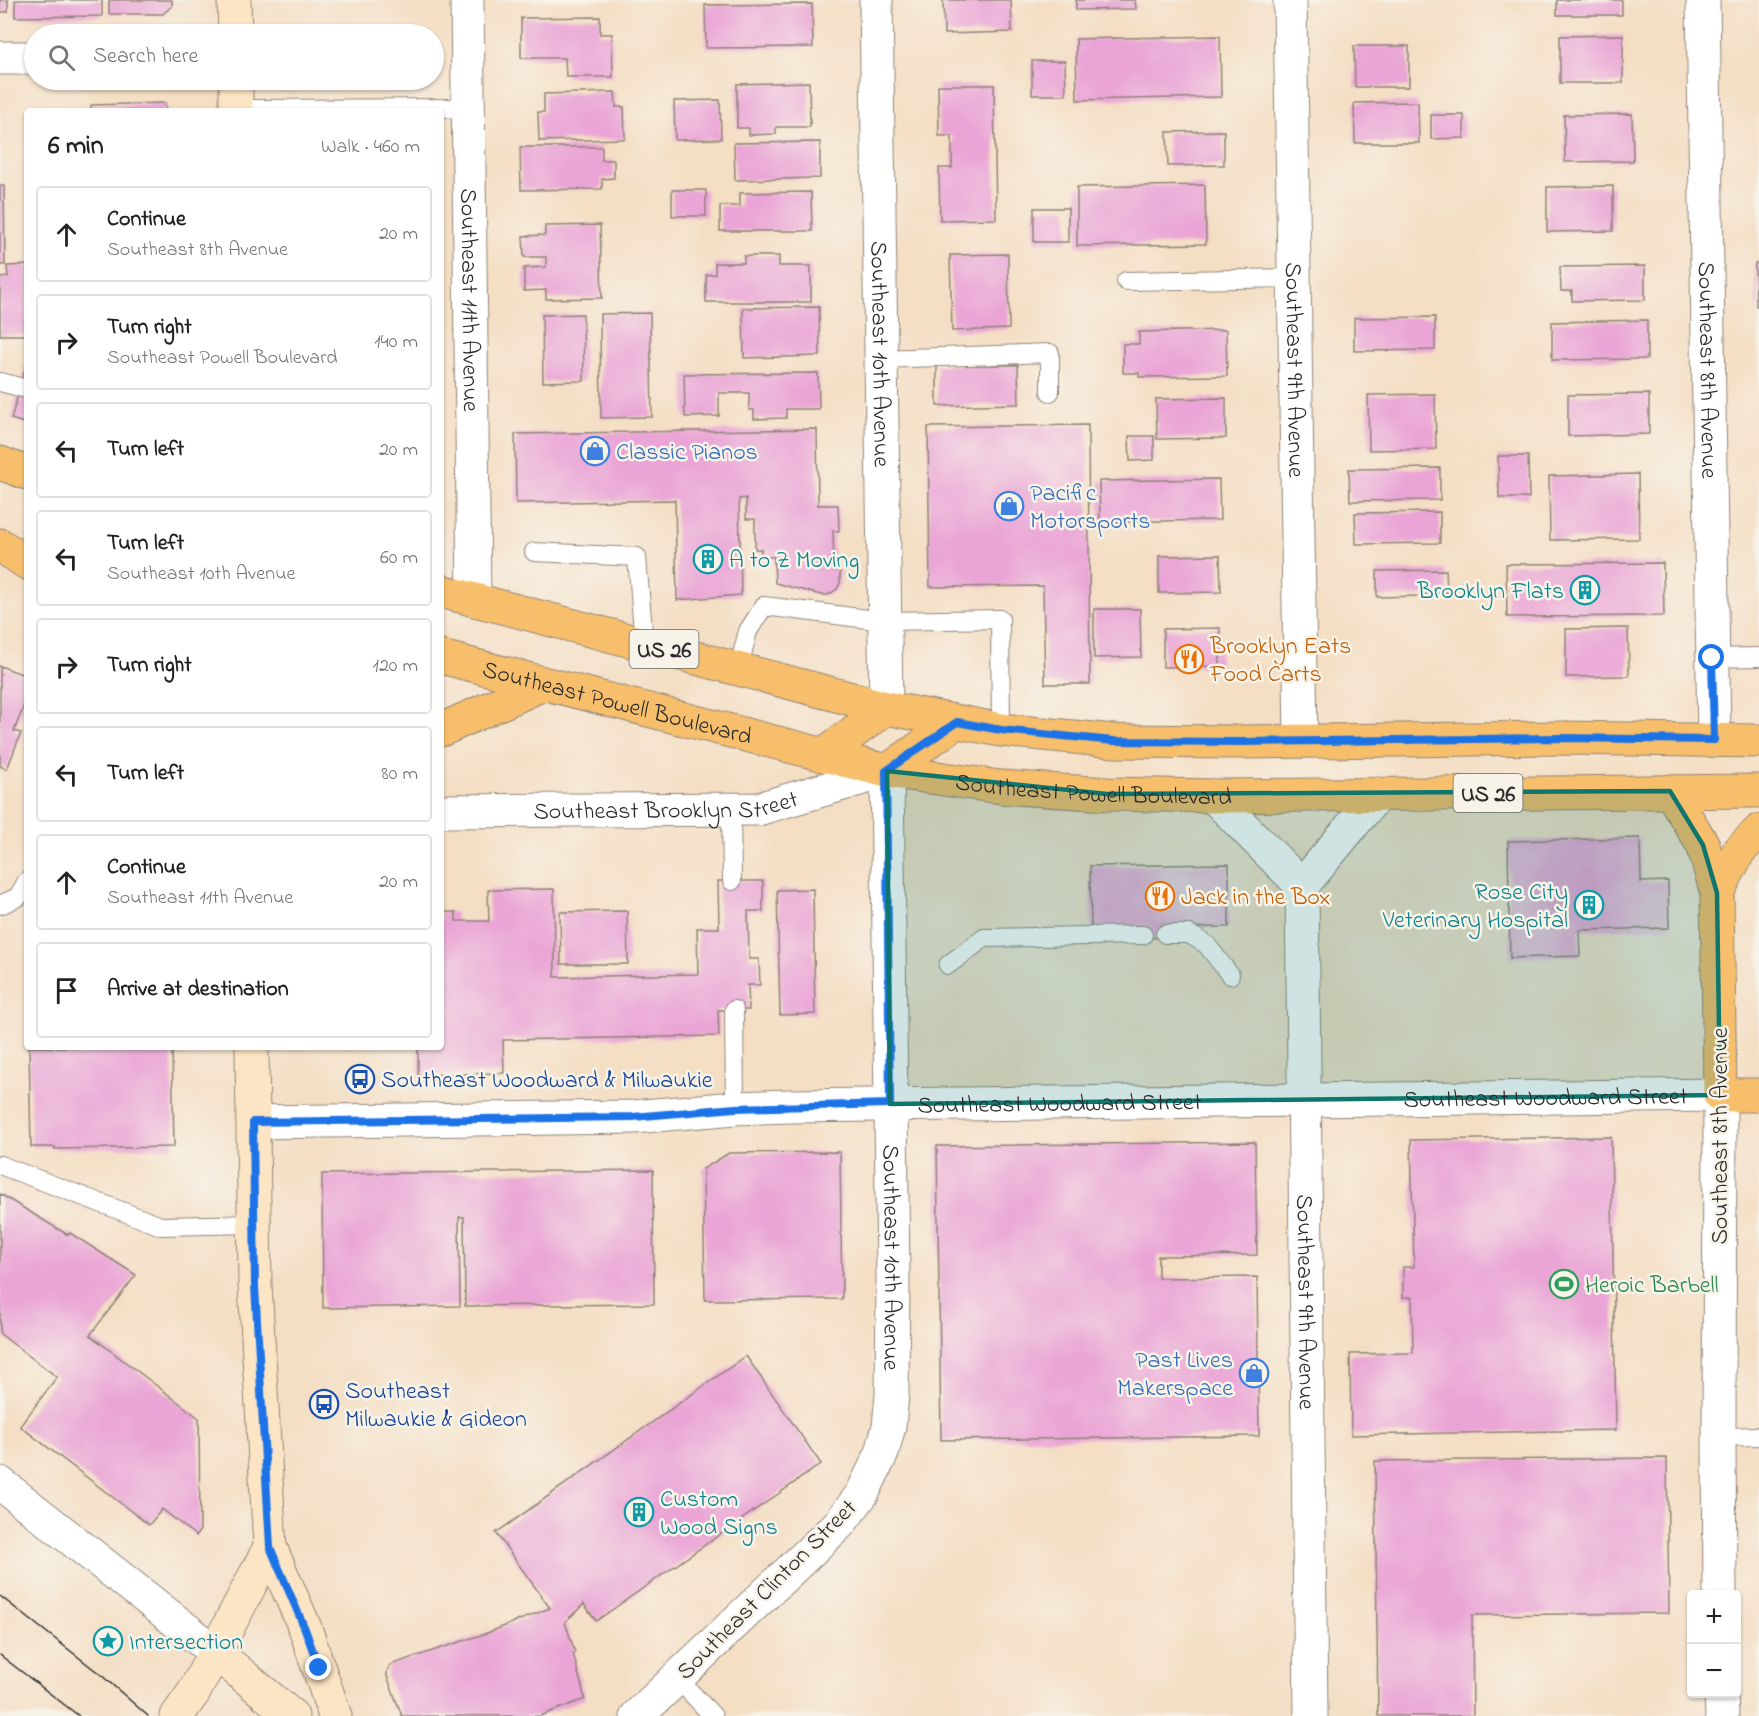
<!DOCTYPE html>
<html lang="en">
<head>
<meta charset="utf-8">
<style>
  body { margin:0; font-family:"Indie Flower",sans-serif; background:#f2f2f2; color:#222 }
  .controls { position:absolute; right:18px; bottom:18px; display:grid; overflow:hidden; border-radius:6px; box-shadow:0 2px 4px #0004 }
  .controls button { width:54px; height:54px; display:grid; place-items:center; padding:0; border:0; border-bottom:2px solid #e0e0e0; background:#fff; color:#222; font:30px sans-serif }
  .stop { position:absolute; width:18px; height:18px; margin:-14px; border:4px solid #1a73e8; border-radius:50%; background:#fff }
  .stop.end { background:#1a73e8; border-color:#fff; box-shadow:0 2px 6px #0008 }
  .list { margin:0; padding:0; list-style:none }
  h2 { display:flex; justify-content:space-between; align-items:center; height:78px; margin:0; padding:0 24px; font-size:26px }
  h2 small { font-size:20px; font-weight:400; color:#767676 }
  .list li { display:grid; grid-template-columns:39px 1fr auto; gap:18px; align-items:center; box-sizing:border-box; height:96px; margin:0 12px 12px; padding:0 12px; border:2px solid #e0e0e0; border-radius:6px }
  .list b { display:block; font-size:22px; white-space:nowrap }
  .list p { margin:0; font-size:20px; white-space:nowrap; color:#767676 }
  .list em { font-size:20px; font-style:normal; color:#767676 }
  .icon { flex:none; width:33px; height:33px; fill:none; stroke:currentColor; stroke-width:2; stroke-linecap:round; stroke-linejoin:round }
  .map { position:relative; flex:none; width:1759px; height:1716px; overflow:hidden }
  .search { position:absolute; background:#fff; box-shadow:0 2px 4px #0004; left:24px; top:24px; width:420px; height:66px; display:flex; align-items:center; gap:15px; box-sizing:border-box; padding:0 21px; border-radius:33px; color:#767676; font-size:22px }
  .panel { position:absolute; background:#fff; box-shadow:0 2px 4px #0004; left:24px; top:108px; width:420px; height:942px; border-radius:6px }
  .map>svg:first-child { display:block }
  .building { fill:#eaa5d6 }
  .lines { fill:none; stroke-linecap:round; stroke-linejoin:round }
  .service-casing { stroke:#908478; stroke-width:20 }
  .minor-casing { stroke:#908478; stroke-width:35 }
  .tertiary-casing { stroke:#908478; stroke-width:35 }
  .secondary-casing { stroke:#908478; stroke-width:35 }
  .primary-casing { stroke:#908478; stroke-width:35 }
  .trunk-casing { stroke:#908478; stroke-width:35 }
  .service { stroke:#fff; stroke-width:18 }
  .minor { stroke:#fff; stroke-width:33 }
  .tertiary { stroke:#fff; stroke-width:33 }
  .secondary { stroke:#fce5c4; stroke-width:33 }
  .primary { stroke:#f7bf6c; stroke-width:33 }
  .trunk { stroke:#f7bf6c; stroke-width:33 }
  .tram { stroke:#2b2b2b; stroke-width:1.5 }
  .route { stroke:#1a73e8; stroke-width:8 }
  .marked { fill:#0f766e; fill-opacity:0.2; stroke:#0f766e; stroke-width:4.5; stroke-linejoin:round }
  .labels { text-anchor:middle; stroke-width:5; stroke-linejoin:round; paint-order:stroke }
  .shield { fill:#f7f3e8; stroke:#686764; stroke-width:1.5 }
  .shield-label { font-size:22px; font-weight:bold; fill:#2b2b2b }
  .street-label { font-size:24px; fill:#2b2b2b; stroke:#f7f3e8 }
  .shop-label { font-size:24px; fill:#366cbe; stroke:#f7f3e8; text-anchor:start }
  .culture-label { font-size:24px; fill:#0d838f; stroke:#f7f3e8; text-anchor:start }
  .food-label { font-size:24px; fill:#c56008; stroke:#f7f3e8; text-anchor:start }
  .transit-label { font-size:24px; fill:#164399; stroke:#f7f3e8; text-anchor:start }
  .leisure-label { font-size:24px; fill:#27864d; stroke:#f7f3e8; text-anchor:start }
</style>
</head>
<body>
<div class="map">
<svg width="1759" height="1716" viewBox="0 0 1759 1716">
  <rect width="100%" height="100%" fill="#f7f3e8"/>
  <filter id="ink" filterUnits="userSpaceOnUse"><feTurbulence type="fractalNoise" baseFrequency=".0167" numOctaves="2"/><feDisplacementMap in="SourceGraphic" scale="12" xChannelSelector="R" yChannelSelector="G"/><feConvolveMatrix kernelMatrix="1 2 1 2 8 2 1 2 1" color-interpolation-filters="sRGB"/></filter>
  <filter id="wash" filterUnits="userSpaceOnUse"><feTurbulence type="fractalNoise" baseFrequency=".008" numOctaves="4" result="noise"/><feDisplacementMap in="SourceGraphic" scale="24" xChannelSelector="R" yChannelSelector="G"/><feGaussianBlur stdDeviation="1.35" result="paint"/><feColorMatrix in="noise" values="0 0 0 0 0 0 0 0 0 0 0 0 0 0 0 0 0 1.4 0 .05"/><feComposite in="paint" operator="in"/></filter>
  <g filter="url(#wash)">
    <rect width="100%" height="100%" fill="#f4dec4"/>
    <g id="blocks">
      <!-- building -->
      <path class="building" d="M0,0H8V12H0Z
        M15,0H102V16L15,17Z
        M109,0H172V6L163,14H109Z
        M943,0H1011L1012,32L944,34Z
        M1076,0H1135L1136,9L1076,10Z
        M1557,0H1622V15H1557Z
        M812,4L813,47L706,48L705,5Z
        M600,17V34H612L613,77H566L565,58H521V18Z
        M1623,35V83H1560V36Z
        M1220,36L1221,97L1077,100L1076,39Z
        M1354,46H1409V87H1355Z
        M1032,61H1065L1066,95H1032Z
        M809,82L810,127H776V134L749,135V128H737V84Z
        M938,85H994L996,219L940,220L939,168H952V136H939Z
        M615,92L616,107H624L625,139L539,141L538,112H544V94Z
        M720,100L721,139L675,140L674,101Z
        M1418,102L1419,143H1355L1354,103Z
        M165,103L166,111H91V105Z
        M1632,114L1633,161L1565,162L1564,115Z
        M1431,115H1464V138L1431,139Z
        M1224,131V165L1168,166L1167,132Z
        M820,142V178L735,180L734,143Z
        M520,147H602V160H614V178L602,179V189L521,190Z
        M1205,185L1206,244L1077,246V187Z
        M0,186H4L5,265H0Z
        M1613,186V231L1547,232V187Z
        M672,190H706V216H672Z
        M811,192L812,231H720V206H740V193Z
        M1034,208H1068V242H1034Z
        M600,225L602,298L546,299V290L524,291V268L546,267V257H524L523,236L545,235V226Z
        M1008,254L1009,329L952,331L950,255Z
        M744,256H779V266H811V302H706V275L715,274V263H744Z
        M1755,263H1759V306H1756Z
        M27,265V335H0V278L8,277L7,266Z
        M1645,266V300L1572,301V291H1561L1560,267Z
        M819,307L820,356L744,358L743,308Z
        M650,313L652,417L601,418L600,314Z
        M583,314L584,381L543,382L542,315Z
        M1435,317V350L1354,351V318Z
        M1647,320V359L1552,360V322Z
        M1226,330L1227,376L1139,377V373H1123V344H1139V332Z
        M937,365H1018L1019,404L937,406Z
        M26,366H27V424L11,419Z
        M818,373L819,409H786V418L754,419V410H749V393H719V416L685,417L684,374Z
        M1435,394L1436,449L1369,450L1368,395Z
        M1649,394V434L1568,436V395Z
        M1226,398V438L1157,439L1156,399Z
        M1088,425L1090,684H1045L1043,586L930,587L928,427Z
        M817,429L818,505H838L839,531H833L834,571H840V583L837,589L828,595H821L775,583L774,557H761V549H755V519H746V498L739,499L741,595L677,600L675,500L516,503L515,434Z
        M1129,436H1154V460L1130,461Z
        M1498,456H1528L1529,498H1499Z
        M1440,468V500L1350,501L1349,469Z
        M1638,474L1639,539L1550,540L1549,476Z
        M1219,479L1220,520L1100,522L1099,481Z
        M1440,512V543L1356,544L1355,513Z
        M1220,555L1221,592L1159,593V556Z
        M1663,563L1664,616L1507,617L1506,564Z
        M1446,570L1447,593L1422,594V596L1377,597V571Z
        M1094,609H1140L1141,657L1094,658Z
        M1220,628V666L1163,667V629Z
        M1628,628L1629,676L1566,677V629Z
        M0,666L27,676V698L14,731L21,733L7,769L0,766Z
        M1640,838L1641,882L1668,881L1669,928L1579,930L1580,956L1510,958L1508,841Z
        M1229,864V927L1165,928V937L1143,938L1091,929L1090,866Z
        M718,881H763V911H748L749,959H759L760,985H748L749,1010H718L719,1036L503,1040L504,1073L418,1075V1047H441V912H456V921H489L488,890L554,889L555,977L698,974L697,928H719Z
        M813,889L815,1014L780,1015L777,890Z
        M627,911L628,964H561L560,912Z
        M29,1047H172L174,1147L55,1149V1147H31Z
        M1611,1137L1616,1430L1351,1435L1350,1354L1413,1353L1412,1297H1403V1267H1414L1411,1140Z
        M1255,1142L1257,1255L1158,1256V1278L1257,1277L1259,1436L941,1440L937,1146Z
        M840,1152L842,1299L705,1300L703,1169L729,1153Z
        M653,1170L654,1304L465,1306L464,1217H459L460,1306L323,1308L322,1174Z
        M0,1194L68,1235L70,1233L136,1275L90,1335L199,1418L200,1530L196,1536L162,1509L149,1525L20,1426L57,1377L0,1334Z
        M746,1356L821,1464L596,1621L584,1604L565,1622L575,1652L573,1653L585,1699L540,1716H402L387,1676V1671L390,1665L487,1633L550,1608L496,1533Z
        M1667,1458L1669,1613L1472,1615L1473,1716H1378L1375,1461Z"/>
    </g>
  </g>
  <g filter="url(#ink)">
    <use href="#blocks" fill-opacity="0" stroke="#908478" stroke-width="1.5"/>
    <g class="lines">
      <!-- service casing -->
      <g class="service-casing">
        <path id="service" d="M236,109L468,108
          M1126,281L1294,278
          M881,359L1050,353V392
          M0,382L27,389
          M534,552L637,557L644,644
          M1712,658L1759,657
          M738,670L748,631L764,606L884,621L1000,619L1001,730
          M731,809L732,881
          M0,905L18,897L27,881
          M1165,934H1189L1207,945L1230,975
          M948,965L984,938L1143,935
          M734,1010L735,1108
          M0,1165L161,1226L254,1224
          M1719,1437L1759,1436
          M677,1678L713,1716"/>
      </g>
      <!-- minor casing -->
      <g class="minor-casing">
        <g id="minor">
          <path id="s1" d="M467,0L474,600"/>
          <path id="s2" d="M876,0L886,708"/>
          <path id="s3" d="M1290,0L1301,741"/>
          <path id="s4" d="M1703,0L1714,740"/>
          <path d="M0,58H34"/>
          <path d="M1213,796L1302,886"/>
          <path id="s5" d="M441,811L758,809L887,771L893,1278L892,1395L889,1426L882,1453L862,1494L840,1523L637,1716"/>
          <path id="s6" d="M1302,886L1311,1716"/>
          <path d="M1302,886L1378,794"/>
          <path id="s7" d="M253,1122L633,1117L735,1108L790,1106L1720,1095"/>
          <path d="M0,1483L215,1652"/>
        </g>
      </g>
      <!-- tertiary casing -->
      <g class="tertiary-casing">
        <path id="tertiary" d="M1720,1095L1719,1437L1720,1594
          M1721,1694L1722,1716"/>
      </g>
      <!-- secondary casing -->
      <g class="secondary-casing">
        <path id="secondary" d="M234,0L235,34
          M236,80V111
          M252,1047L255,1285L270,1547L305,1628L335,1716
          M215,1652L292,1716
          M177,1716L194,1692L270,1547"/>
      </g>
      <!-- primary casing -->
      <g class="primary-casing">
        <g id="primary">
          <path d="M0,463L27,473"/>
          <path d="M0,545L27,563"/>
          <path d="M441,591L886,708L1001,730L1114,741L1242,742L1561,738L1759,741"/>
          <path id="s8" d="M441,657L887,771L1000,787L1107,794L1213,796L1759,791"/>
          <path d="M441,730L543,684"/>
          <path d="M823,755L886,708"/>
          <path d="M887,771L956,722"/>
          <path d="M1670,791L1703,845L1717,893"/>
        </g>
      </g>
      <!-- trunk casing -->
      <g class="trunk-casing">
        <path id="trunk" d="M1759,831L1739,851L1717,893L1720,1095H1759"/>
      </g>
      <!-- service -->
      <use href="#service" class="service"/>
      <!-- minor -->
      <use href="#minor" class="minor"/>
      <!-- tertiary -->
      <use href="#tertiary" class="tertiary"/>
      <!-- secondary -->
      <use href="#secondary" class="secondary"/>
      <!-- primary -->
      <use href="#primary" class="primary"/>
      <!-- trunk -->
      <use href="#trunk" class="trunk"/>
      <!-- tram -->
      <path class="tram" d="M0,1596L100,1674L148,1716
        M0,1655L79,1716"/>
    </g>
  </g>
  <g class="lines" filter="url(#ink)">
    <!-- route -->
    <path class="route" d="M319,1668L305,1629L270,1547L255,1286L253,1122L633,1117L735,1108L890,1104L886,771L957,722L1001,730L1114,741L1242,742L1561,738L1714,740L1712,658"/>
  </g>
  <!-- marked area -->
  <path class="marked" d="M887,771L1107,794L1670,791L1703,845L1717,893L1720,1095L890,1104Z"/>
  <!-- icons -->
  <defs>
    <g id="shop-ring" transform="scale(1.5)"><circle r="9.5" fill="#f7f3e8" stroke="#3f7fe0" stroke-width="1.5"/><path d="M-5-2.5h2.3a2.7 3.5 0 0 1 5.4 0H5L5.5 6h-11ZM-1.5-2.5h3a1.5 2.3 0 0 0-3 0Z" fill="#3f7fe0"/></g>
    <g id="building-ring" transform="scale(1.5)"><circle r="9.5" fill="#f7f3e8" stroke="#0f9aa8" stroke-width="1.5"/><path d="M-4-6H4V6H1V3H-1V6H-4ZM-2.5-4.3h1.7v1.8h-1.7ZM.8-4.3h1.7v1.8H.8ZM-2.5-1h1.7V.8h-1.7ZM.8-1h1.7V.8H.8Z" fill="#0f9aa8"/></g>
    <g id="restaurant-ring" transform="scale(1.5)"><circle r="9.5" fill="#f7f3e8" stroke="#e8710a" stroke-width="1.5"/><path d="M-5-6h1v4h1v-4h1v4h1v-4h1v5L-1.5 .5V6h-2V.5L-5-1ZM5-6V6H3V1.5H1.5Q1.5-4 5-6Z" fill="#e8710a"/></g>
    <g id="bus-ring" transform="scale(1.5)"><circle r="9.5" fill="#f7f3e8" stroke="#1a4fb4" stroke-width="1.5"/><path d="M-5-6H5V4H4V6H2V4H-2V6H-4V4H-5ZM-3.5-4V0h7V-4ZM-3.5 1.2v1.5H-2V1.2ZM2 1.2v1.5H3.5V1.2Z" fill="#1a4fb4"/></g>
    <g id="stadium-ring" transform="scale(1.5)"><circle r="9.5" fill="#f7f3e8" stroke="#2e9e5b" stroke-width="1.5"/><path d="M0-5a6.5 5 0 1 0 0 10a6.5 5 0 1 0 0-10ZM-3.5-1.8h7v3.6h-7Z" fill="#2e9e5b"/></g>
    <g id="sight-ring" transform="scale(1.5)"><circle r="9.5" fill="#f7f3e8" stroke="#0f9aa8" stroke-width="1.5"/><path d="M0-6L1.8-2.2L6-1.7L2.9 1.2L3.7 5.4L0 3.3L-3.7 5.4L-2.9 1.2L-6-1.7L-1.8-2.2Z" fill="#0f9aa8"/></g>
  </defs>
  <g fill-rule="evenodd">
    <use href="#shop-ring" x="595" y="451"/>
    <use href="#shop-ring" x="1009" y="506"/>
    <use href="#building-ring" x="708" y="559"/>
    <use href="#building-ring" x="1585" y="590"/>
    <use href="#restaurant-ring" x="1189" y="659"/>
    <use href="#restaurant-ring" x="1160" y="896"/>
    <use href="#building-ring" x="1589" y="905"/>
    <use href="#bus-ring" x="360" y="1079"/>
    <use href="#stadium-ring" x="1564" y="1284"/>
    <use href="#shop-ring" x="1254" y="1373"/>
    <use href="#bus-ring" x="324" y="1404"/>
    <use href="#building-ring" x="639" y="1512"/>
    <use href="#sight-ring" x="108" y="1641"/>
  </g>
  <g class="labels">
    <!-- shield labels -->
    <g class="shield">
      <rect x="629.5" y="630" width="69" height="38" rx="4.5"/>
      <rect x="1453.5" y="774" width="69" height="38" rx="4.5"/>
    </g>
    <g class="shield-label">
      <text x="664" y="657">US 26</text>
      <text x="1488" y="801">US 26</text>
    </g>
    <!-- street labels -->
    <g class="street-label">
      <text dy="8" stroke="none"><textPath href="#s1" startOffset="300">Southeast 11th Avenue</textPath></text>
      <text dy="8" stroke="none"><textPath href="#s2" startOffset="354">Southeast 10th Avenue</textPath></text>
      <text dy="8" stroke="none"><textPath href="#s4" startOffset="370">Southeast 8th Avenue</textPath></text>
      <text dy="8" stroke="none"><textPath href="#s3" startOffset="370">Southeast 9th Avenue</textPath></text>
      <text dy="8" stroke="none"><textPath href="#s8" startOffset="182">Southeast Powell Boulevard</textPath></text>
      <text dy="8" stroke="none"><textPath href="#s8" startOffset="668">Southeast Powell Boulevard</textPath></text>
      <text dy="8" stroke="none"><textPath href="#s5" startOffset="225">Southeast Brooklyn Street</textPath></text>
      <text dy="8" stroke="none"><textPath href="#s7" startOffset="1293">Southeast Woodward Street</textPath></text>
      <text dy="8" stroke="none"><textPath href="#s7" startOffset="807">Southeast Woodward Street</textPath></text>
      <text transform="translate(1719 1136) rotate(-90)" y="8">Southeast 8th Avenue</text>
      <text dy="8" stroke="none"><textPath href="#s5" startOffset="938">Southeast 10th Avenue</textPath></text>
      <text dy="8" stroke="none"><textPath href="#s6" startOffset="416">Southeast 9th Avenue</textPath></text>
      <text transform="translate(766 1589) rotate(-45)" y="8">Southeast Clinton Street</text>
    </g>
    <!-- shop labels -->
    <g class="shop-label">
      <text x="616" y="459">Classic Pianos</text>
      <text x="1030" y="500">Pacific<tspan x="1030" dy="28">Motorsports</tspan></text>
      <text x="1233" y="1367" text-anchor="end">Past Lives<tspan x="1233" dy="28">Makerspace</tspan></text>
    </g>
    <!-- culture labels -->
    <g class="culture-label">
      <text x="729" y="567">A to Z Moving</text>
      <text x="1564" y="598" text-anchor="end">Brooklyn Flats</text>
      <text x="1568" y="899" text-anchor="end">Rose City<tspan x="1568" dy="28">Veterinary Hospital</tspan></text>
      <text x="660" y="1506">Custom<tspan x="660" dy="28">Wood Signs</tspan></text>
      <text x="129" y="1649">Intersection</text>
    </g>
    <!-- food labels -->
    <g class="food-label">
      <text x="1210" y="653">Brooklyn Eats<tspan x="1210" dy="28">Food Carts</tspan></text>
      <text x="1181" y="904">Jack in the Box</text>
    </g>
    <!-- transit labels -->
    <g class="transit-label">
      <text x="381" y="1087">Southeast Woodward &amp; Milwaukie</text>
      <text x="345" y="1398">Southeast<tspan x="345" dy="28">Milwaukie &amp; Gideon</tspan></text>
    </g>
    <!-- leisure labels -->
    <g class="leisure-label">
      <text x="1585" y="1292">Heroic Barbell</text>
    </g>
  </g>
</svg>
<div class="controls">
<button>+</button>
<button>−</button>
</div>
<div class="stop" style="left:1712px;top:658px"></div>
<div class="stop end" style="left:319px;top:1668px"></div>
<div class="search"><svg class="icon" aria-label="search" viewBox="0 0 24 24"><circle cx="10" cy="10" r="6"/><path d="M15 15l6 6"/></svg>Search here</div>
<section class="panel">
<h2>6 min<small>Walk · 460 m</small></h2>
<ul class="list">
<li><svg class="icon" aria-label="ahead" viewBox="0 0 24 24"><path d="M12 20V5M6 11l6-6 6 6"/></svg><div><b>Continue</b><p>Southeast 8th Avenue</p></div><em>20 m</em></li>
<li><svg class="icon" aria-label="right" viewBox="0 0 24 24"><path d="M7 20v-9h11M14 6l5 5-5 5"/></svg><div><b>Turn right</b><p>Southeast Powell Boulevard</p></div><em>140 m</em></li>
<li><svg class="icon" aria-label="left" viewBox="0 0 24 24"><path d="M17 20v-9H6M10 6l-5 5 5 5"/></svg><div><b>Turn left</b></div><em>20 m</em></li>
<li><svg class="icon" aria-label="left" viewBox="0 0 24 24"><path d="M17 20v-9H6M10 6l-5 5 5 5"/></svg><div><b>Turn left</b><p>Southeast 10th Avenue</p></div><em>60 m</em></li>
<li><svg class="icon" aria-label="right" viewBox="0 0 24 24"><path d="M7 20v-9h11M14 6l5 5-5 5"/></svg><div><b>Turn right</b></div><em>120 m</em></li>
<li><svg class="icon" aria-label="left" viewBox="0 0 24 24"><path d="M17 20v-9H6M10 6l-5 5 5 5"/></svg><div><b>Turn left</b></div><em>80 m</em></li>
<li><svg class="icon" aria-label="ahead" viewBox="0 0 24 24"><path d="M12 20V5M6 11l6-6 6 6"/></svg><div><b>Continue</b><p>Southeast 11th Avenue</p></div><em>20 m</em></li>
<li><svg class="icon" aria-label="arrive" viewBox="0 0 24 24"><path d="M6 21V4h12l-3 4 3 4H6"/></svg><div><b>Arrive at destination</b></div></li>
</ul>
</section>
</div>
</body>
</html>
